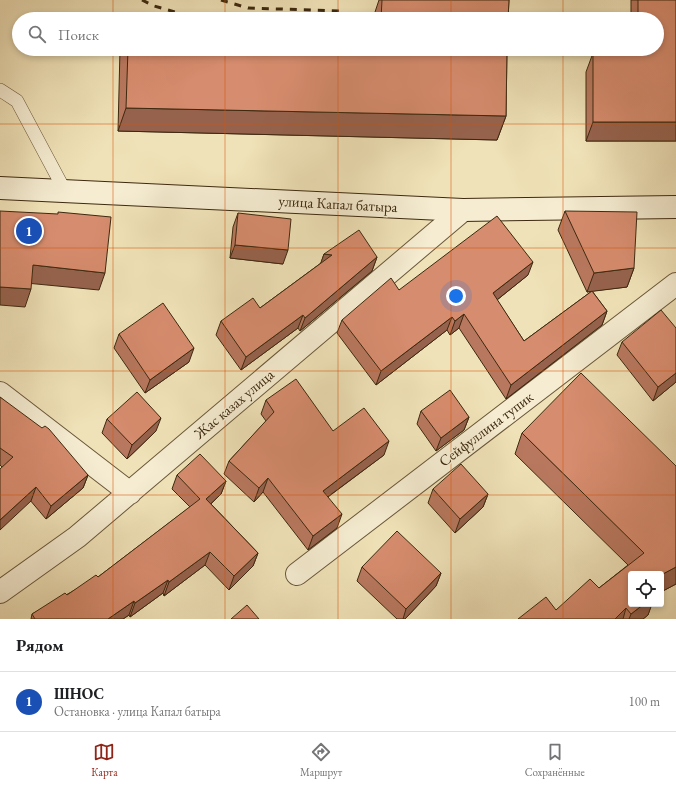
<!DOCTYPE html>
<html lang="ru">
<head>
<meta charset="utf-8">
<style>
  body { margin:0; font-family:"EB Garamond",serif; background:#f2f2f2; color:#202124 }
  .controls { position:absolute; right:12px; bottom:12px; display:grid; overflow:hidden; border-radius:4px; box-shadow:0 2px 6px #0003 }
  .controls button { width:36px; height:36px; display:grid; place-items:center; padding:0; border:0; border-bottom:1px solid #e0e0e0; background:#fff; color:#202124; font:20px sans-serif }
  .you { position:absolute; left:456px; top:296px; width:14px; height:14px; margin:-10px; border:3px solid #fff; border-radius:50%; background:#1a73e8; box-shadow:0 0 0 6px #1a73e833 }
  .badge { display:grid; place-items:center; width:26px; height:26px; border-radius:50%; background:#8f2418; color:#fff; font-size:13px; font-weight:700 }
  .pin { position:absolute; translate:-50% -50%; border:2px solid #fff; box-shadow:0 1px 4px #0006 }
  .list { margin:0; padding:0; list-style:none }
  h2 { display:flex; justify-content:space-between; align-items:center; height:52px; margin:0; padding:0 16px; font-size:17px }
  h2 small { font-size:13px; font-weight:400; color:#757577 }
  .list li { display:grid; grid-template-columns:26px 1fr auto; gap:12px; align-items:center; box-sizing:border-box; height:60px; padding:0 16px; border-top:1px solid #e0e0e0 }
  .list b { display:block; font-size:15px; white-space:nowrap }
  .list p { margin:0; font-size:13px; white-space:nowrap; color:#757577 }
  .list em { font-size:13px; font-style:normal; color:#757577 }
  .icon { flex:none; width:22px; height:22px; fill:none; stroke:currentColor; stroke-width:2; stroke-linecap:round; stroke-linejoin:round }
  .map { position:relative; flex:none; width:676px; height:619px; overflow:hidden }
  .search { position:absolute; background:#fff; box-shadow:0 2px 6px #0003; left:12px; right:12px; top:12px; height:44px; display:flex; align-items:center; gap:10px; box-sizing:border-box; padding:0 14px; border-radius:22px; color:#757577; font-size:15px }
  .sheet { height:112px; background:#fff }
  nav { display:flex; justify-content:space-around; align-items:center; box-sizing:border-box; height:56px; border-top:1px solid #e0e0e0; background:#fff; font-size:11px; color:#757577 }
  nav a { display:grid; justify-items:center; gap:2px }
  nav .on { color:#8f2418 }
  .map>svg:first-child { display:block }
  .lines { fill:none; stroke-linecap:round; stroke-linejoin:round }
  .service-casing { stroke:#6a5739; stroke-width:14 }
  .minor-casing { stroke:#6a5739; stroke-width:24 }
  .secondary-casing { stroke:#3d290f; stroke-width:24 }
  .service { stroke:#f5ecd1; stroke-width:13 }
  .minor { stroke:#f5ecd1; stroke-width:22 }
  .secondary { stroke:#f5ecd1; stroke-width:22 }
  .rail { stroke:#3d290f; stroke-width:3; stroke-dasharray:7 7; stroke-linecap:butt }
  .wall { fill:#b8785f; stroke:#3d290f }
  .shaded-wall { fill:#96624d; stroke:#3d290f }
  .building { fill:#d68c6e; stroke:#3d290f }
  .grid { fill:none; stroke:#d7540c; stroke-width:1; stroke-opacity:0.55 }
  .labels { text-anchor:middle; stroke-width:3; stroke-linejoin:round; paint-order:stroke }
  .street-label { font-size:15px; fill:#3d290f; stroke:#f5ecd1 }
</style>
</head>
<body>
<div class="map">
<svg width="676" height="619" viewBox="0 0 676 619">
  <rect width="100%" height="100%" fill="#f0e2b8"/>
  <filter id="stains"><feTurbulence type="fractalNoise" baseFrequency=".005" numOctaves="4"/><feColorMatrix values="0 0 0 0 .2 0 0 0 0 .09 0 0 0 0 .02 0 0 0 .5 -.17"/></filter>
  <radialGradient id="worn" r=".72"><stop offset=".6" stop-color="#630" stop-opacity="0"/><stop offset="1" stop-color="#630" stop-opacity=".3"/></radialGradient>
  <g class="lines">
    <!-- service casing -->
    <g class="service-casing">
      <path id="service" d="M0,90L17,101L65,191"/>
    </g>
    <!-- minor casing -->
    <g class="minor-casing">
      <path id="minor" d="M0,393L130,493
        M297,574L676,284
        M0,592L77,537L463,210"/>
    </g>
    <!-- secondary casing -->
    <g class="secondary-casing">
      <path id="secondary" d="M0,188L463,210L676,207"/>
    </g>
    <!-- service -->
    <use href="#service" class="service"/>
    <!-- minor -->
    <use href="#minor" class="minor"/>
    <!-- secondary -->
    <use href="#secondary" class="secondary"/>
    <!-- rail -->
    <path class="rail" d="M142,0L154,6L200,19
      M221,0L248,8L342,11"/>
  </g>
  <!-- wall -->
  <path class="wall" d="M379,0H509L508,19H373L374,15Z
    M631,0H676V141H586V72L593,53H631V49H657V19H631Z
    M120,49H507L506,116L497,140L118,131Z
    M565,211L634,268L627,287L592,291L607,311L602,325L506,399L459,328L450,335L447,330L376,385L337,333L342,320L399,290L528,275L497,300L524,341L592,291L587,292L558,230Z
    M238,213L283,264L230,258L233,227Z
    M324,254L377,257L372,271L300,331L298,328L241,370L216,335L221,321L260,308L321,263Z
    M676,328V382L653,401L617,355L622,342Z
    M119,334L189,362L145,393L114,348Z
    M0,397L88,475L83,488L46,519L2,467L0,465Z
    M266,400L384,455L328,497L337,528L308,550L263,492L254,502L224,474L229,461L266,421L261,414Z
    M421,411L469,417L464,430L436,451L417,424Z
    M107,419L156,431L127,459L102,433Z
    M522,433L676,584L661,592V574L648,615L643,619H518L556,610L599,588L628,565L515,454Z
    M177,475L226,481L221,494L211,504L258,553L253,566L229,590L205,565L164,596L163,593L130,617L129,615L123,619H31L32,614L98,577L190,507L172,489Z
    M433,489L488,494L483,507L455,533L428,503Z
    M362,567L441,573L436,586L405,619H397L357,581Z"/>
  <!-- shaded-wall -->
  <path class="shaded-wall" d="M126,108L506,116L497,140L118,131Z
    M593,122H676V141H586Z
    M235,245L288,250L283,264L230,258Z
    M324,254L332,255L319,268Z
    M377,257L372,271L300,331L305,318Z
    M533,262L528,275L488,307L493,293Z
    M33,265L105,273L99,290L26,283Z
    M634,268L627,287L587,292L594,273Z
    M0,287L31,289L25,307L0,305Z
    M607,311L602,325L506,399L511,385Z
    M464,314L459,328L450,335L455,321Z
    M303,315L298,328L241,370L246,357Z
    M452,317L447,330L376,385L381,371Z
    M194,348L189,362L145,393L150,380Z
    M676,373V382L653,401L658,387Z
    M469,417L464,430L436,451L441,438Z
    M161,418L156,431L127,459L132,445Z
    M389,441L384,455L318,504L323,491Z
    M88,475L83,488L46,519L51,506Z
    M268,478L263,492L254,502L259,488Z
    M226,481L221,494L201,513L206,499Z
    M36,487L31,501L0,530V520Z
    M488,494L483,507L455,533L460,519Z
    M342,514L337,528L308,550L313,536Z
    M210,552L205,565L164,596L169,582Z
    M258,553L253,566L229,590L234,576Z
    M676,567V584L661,592V575Z
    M441,573L436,586L405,619H403L406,609Z
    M168,580L163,593L130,617L135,603Z
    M134,601L129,615L123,619H108Z
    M644,604H652L648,615L643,619H629L631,614Z
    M626,608L623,619H615Z"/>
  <!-- building -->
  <path class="building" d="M382,0H509L508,19H381Z
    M638,0H676V122H593V53H638V49H657V19H638Z
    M128,49H507L506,116L126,108Z
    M0,211L58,214V212L111,217L105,273L33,265L31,289L0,287Z
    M565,211L637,212L634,268L594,273Z
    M238,213L291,219L288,250L235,245Z
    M497,216L533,262L493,293L524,341L592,291L607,311L511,385L464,314L455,321L452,317L381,371L342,320L391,278L399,290Z
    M359,230L377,257L305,318L303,315L246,357L221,321L253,298L260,308L332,255L324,254Z
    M163,303L194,348L150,380L119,334Z
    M661,310L676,328V373L658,387L622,342Z
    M581,373L676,466V567L661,575V574H631V604H644L631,614L626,608L615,619H518L546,597L556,610L590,579L599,588L644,553L522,433Z
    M296,379L333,431L364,408L389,441L323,491L342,514L313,536L268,478L259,488L229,461L274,412L266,400Z
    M450,390L469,417L441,438L421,411Z
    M137,392L161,418L132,445L107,419Z
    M0,397L42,428L45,426L49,429L88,475L51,506L36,487L0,520V469L13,457L0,448Z
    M200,454L226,481L206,499L258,553L234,576L210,552L169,582L168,580L135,603L134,601L108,619H35L32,614L65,593L67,595L96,575L98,577L200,499L177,475Z
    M461,464L488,494L460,519L433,489Z
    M397,531L441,573L406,609L362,567Z
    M247,605L259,619H231Z"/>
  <!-- grid -->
  <path class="grid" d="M113,0V19M225,0V19M338,0V19M451,0V19M563,0V19M113,49V619M225,49V619M338,49V619M451,49V619M563,49V619M0,124H676M0,248H676M0,371H676M0,495H676"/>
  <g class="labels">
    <!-- street labels -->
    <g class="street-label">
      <text transform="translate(338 204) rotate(3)" y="5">улица Капал батыра</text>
      <text transform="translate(234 404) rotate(-40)" y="5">Жас казах улица</text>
      <text transform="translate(486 429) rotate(-37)" y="5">Сейфуллина тупик</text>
    </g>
  </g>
  <rect width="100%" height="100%" filter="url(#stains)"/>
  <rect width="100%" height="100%" fill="url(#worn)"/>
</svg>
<div class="controls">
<button><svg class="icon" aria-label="locate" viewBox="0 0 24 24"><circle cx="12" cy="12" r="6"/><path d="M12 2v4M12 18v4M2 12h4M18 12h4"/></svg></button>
</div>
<div class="you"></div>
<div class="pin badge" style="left:29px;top:231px;background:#1a4fb4">1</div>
<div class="search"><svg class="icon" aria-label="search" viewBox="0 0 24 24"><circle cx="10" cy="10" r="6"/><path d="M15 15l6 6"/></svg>Поиск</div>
</div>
<section class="sheet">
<h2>Рядом<small></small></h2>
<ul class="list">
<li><span class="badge" style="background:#1a4fb4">1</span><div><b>ШНОС</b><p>Остановка · улица Капал батыра</p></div><em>100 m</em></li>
</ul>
</section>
<nav>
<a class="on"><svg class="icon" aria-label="map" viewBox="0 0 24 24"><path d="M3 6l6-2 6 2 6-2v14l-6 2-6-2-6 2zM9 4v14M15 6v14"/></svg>Карта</a>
<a><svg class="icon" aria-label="directions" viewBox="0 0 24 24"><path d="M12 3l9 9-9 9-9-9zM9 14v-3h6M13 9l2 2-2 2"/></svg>Маршрут</a>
<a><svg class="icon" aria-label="saved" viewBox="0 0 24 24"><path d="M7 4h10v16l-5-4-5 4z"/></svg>Сохранённые</a>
</nav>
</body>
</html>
